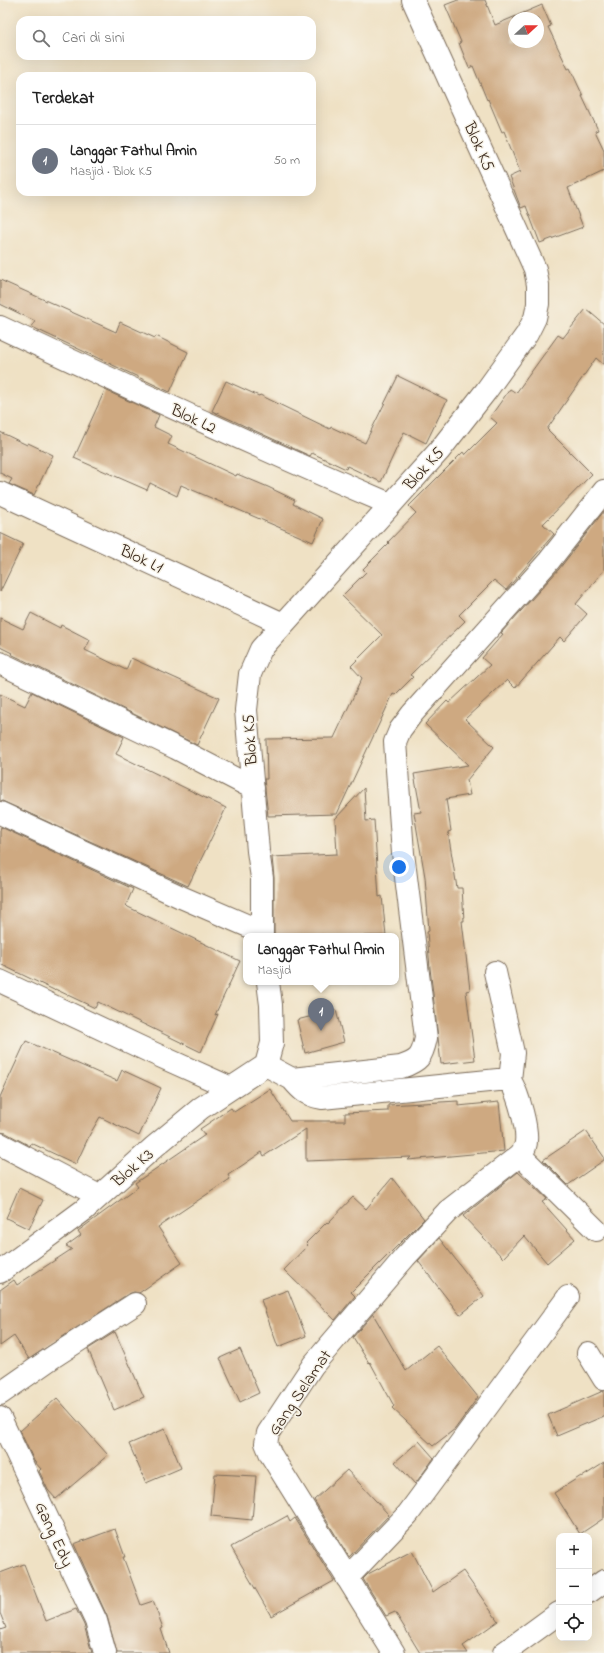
<!DOCTYPE html>
<html lang="id">
<head>
<meta charset="utf-8">
<style>
  body { margin:0; font-family:"Indie Flower",sans-serif; background:#f6f6f6; color:#222 }
  .controls { position:absolute; right:12px; bottom:12px; display:grid; overflow:hidden; border-radius:8px; box-shadow:0 4px 16px #0002 }
  .controls button { width:36px; height:36px; display:grid; place-items:center; padding:0; border:0; border-bottom:1px solid #e0e0e0; background:#fff; color:#222; font:20px sans-serif }
  .compass { position:absolute; left:508px; top:12px; width:36px; height:36px; border-radius:50%; background:#fff; box-shadow:0 4px 16px #0002; rotate:69deg }
  .you { position:absolute; left:399px; top:867px; width:14px; height:14px; margin:-10px; border:3px solid #fff; border-radius:50%; background:#1a73e8; box-shadow:0 0 0 6px #1a73e833 }
  .badge { display:grid; place-items:center; width:26px; height:26px; border-radius:50%; background:#b45309; color:#fff; font-size:13px; font-weight:700 }
  .pin { position:absolute; translate:-50% -33px; filter:drop-shadow(0 1px 2px #0008) }
  .pin::after { content:''; position:absolute; top:21px; width:14px; height:12px; background:inherit; clip-path:polygon(0 0,100% 0,50% 100%) }
  .popup { position:absolute; left:243px; top:933px; width:156px; height:52px; box-sizing:border-box; display:grid; place-content:center; border-radius:8px; background:#fff; filter:drop-shadow(0 1px 3px #0005); font-size:13px; white-space:nowrap; color:#767676 }
  .popup b { font-size:15px; color:#222 }
  .popup::after { content:''; position:absolute; left:50%; top:100%; margin-left:-8px; border:8px solid transparent; border-top-color:#fff }
  .list { margin:0; padding:0; list-style:none }
  h2 { display:flex; justify-content:space-between; align-items:center; height:52px; margin:0; padding:0 16px; font-size:17px }
  h2 small { font-size:13px; font-weight:400; color:#767676 }
  .list li { display:grid; grid-template-columns:26px 1fr auto; gap:12px; align-items:center; box-sizing:border-box; height:72px; padding:0 16px; border-top:1px solid #e0e0e0 }
  .list b { display:block; font-size:15px; white-space:nowrap }
  .list p { margin:0; font-size:13px; white-space:nowrap; color:#767676 }
  .list em { font-size:13px; font-style:normal; color:#767676 }
  .icon { flex:none; width:22px; height:22px; fill:none; stroke:currentColor; stroke-width:2; stroke-linecap:round; stroke-linejoin:round }
  .map { position:relative; flex:none; width:604px; height:1653px; overflow:hidden }
  .search { position:absolute; background:#fff; box-shadow:0 4px 16px #0002; left:16px; top:16px; width:300px; height:44px; display:flex; align-items:center; gap:10px; box-sizing:border-box; padding:0 14px; border-radius:12px; color:#767676; font-size:15px }
  .panel { position:absolute; background:#fff; box-shadow:0 4px 16px #0002; left:16px; top:72px; width:300px; height:124px; border-radius:12px }
  .map>svg:first-child { display:block }
  .building { fill:#cea981; fill-rule:evenodd }
  .lines { fill:none; stroke-linecap:round; stroke-linejoin:round }
  .minor-casing { stroke:#7a6a58; stroke-width:24 }
  .tertiary-casing { stroke:#7a6a58; stroke-width:24 }
  .minor { stroke:#fff; stroke-width:22 }
  .tertiary { stroke:#fff; stroke-width:22 }
  .labels { text-anchor:middle; stroke-width:3; stroke-linejoin:round; paint-order:stroke }
  .street-label { font-size:17px; fill:#3b2a1e; stroke:#f7f3e8 }
</style>
</head>
<body>
<div class="map">
<svg width="604" height="1653" viewBox="0 0 604 1653">
  <rect width="100%" height="100%" fill="#f7f3e8"/>
  <filter id="ink" filterUnits="userSpaceOnUse"><feTurbulence type="fractalNoise" baseFrequency=".025" numOctaves="2"/><feDisplacementMap in="SourceGraphic" scale="8" xChannelSelector="R" yChannelSelector="G"/><feConvolveMatrix kernelMatrix="1 2 1 2 8 2 1 2 1" color-interpolation-filters="sRGB"/></filter>
  <filter id="wash" filterUnits="userSpaceOnUse"><feTurbulence type="fractalNoise" baseFrequency=".012" numOctaves="4" result="noise"/><feDisplacementMap in="SourceGraphic" scale="16" xChannelSelector="R" yChannelSelector="G"/><feGaussianBlur stdDeviation="0.9" result="paint"/><feColorMatrix in="noise" values="0 0 0 0 0 0 0 0 0 0 0 0 0 0 0 0 0 1.4 0 .05"/><feComposite in="paint" operator="in"/></filter>
  <g filter="url(#wash)">
    <rect width="100%" height="100%" fill="#efe1c4"/>
    <g id="blocks">
      <!-- building -->
      <path class="building" d="M458,0H485L495,25L542,5L551,26L548,27L568,69L570,68L583,96H582L598,130L595,131L604,150V171L568,188L583,227L540,243L526,206L521,208L509,177L520,172L504,131L502,132L488,99L487,100L473,66L469,68L459,43L461,42L445,5ZM514,18H538V42H514Z
        M0,280L116,332L120,322L155,338L156,336L188,352L170,392L32,327L35,321L0,304Z
        M586,309L604,324V365L596,358L547,429L592,474L543,524L554,534L506,590L494,580L459,615L465,621L410,675L413,677L395,695L393,694L337,814L268,816L264,779H267L266,739L334,738L362,678L351,666L382,635L342,596L366,572L363,569L389,543L388,542L416,513L409,506L463,452L465,455L497,423L490,417L510,389L516,393L558,335L563,338Z
        M398,376L447,400L426,443L404,432L381,482L347,466L346,469L312,453L310,456L212,411L226,381L259,396L260,395L330,429L331,427L365,443Z
        M105,390L159,415L154,427L172,436L168,444L236,476L237,474L268,487L295,500L293,504L323,519L313,542L181,485L177,496L150,483L147,490L74,458Z
        M0,432L27,445L28,443L53,455L34,495L9,484L12,479L0,473Z
        M604,511V570L576,604L587,614L564,641L560,637L515,688L507,680L465,719L494,747L467,780L470,795L446,799L451,831L448,832L457,888H462L464,921H462L470,990L466,991L475,1060L441,1064L430,968L427,932L429,931L425,877L414,813L421,812L414,774L468,765L425,724L447,701L449,703L490,665L482,658L503,634L501,633L559,569Z
        M0,533L23,544L0,592Z
        M31,613L60,628L61,625L90,640L85,650L126,670L131,658L219,698L197,745L11,654L12,653L0,647V618L23,629Z
        M32,692L124,737L116,754L226,808L188,886L0,800V694L25,706Z
        M364,788L366,821L374,820L379,897L382,896L386,936H274V878L272,857L337,854L335,819Z
        M1,827L133,889L126,905L128,907L240,961L215,1015L218,1014L201,1052L98,1002L95,1008L55,989L54,990L0,964V831Z
        M336,1010L344,1042L305,1053L297,1020Z
        M26,1041L117,1081L122,1070L161,1088L139,1136L100,1117L90,1134L76,1164L31,1143L30,1146L6,1133L0,1132V1097Z
        M270,1089L290,1121H345V1113L388,1111V1105L458,1101V1106L499,1102L504,1151L408,1160L411,1157L306,1161V1129L264,1156L262,1152L228,1175L230,1179L158,1227L182,1263L139,1293L134,1292L128,1294L29,1359L14,1336L0,1346V1290L14,1280L17,1285L72,1249L66,1246L81,1235L78,1231L138,1187L135,1183L205,1135L200,1129L231,1108L234,1112Z
        M586,1131L604,1157V1160L568,1185L543,1160Z
        M518,1172L547,1199L542,1202L575,1239L547,1263L524,1236L503,1258L463,1216Z
        M392,1178L424,1219L351,1292L355,1296L335,1320L284,1270L308,1245L306,1243L327,1222L328,1223L353,1197L366,1209Z
        M19,1188L43,1200L29,1229L6,1218Z
        M439,1238L484,1296L460,1315L418,1261Z
        M288,1290L306,1336L278,1347L261,1300Z
        M373,1314L406,1371L437,1346L478,1397L455,1429L433,1446L392,1408L394,1406L370,1362L369,1363L353,1337Z
        M115,1332L144,1397L114,1410L88,1349Z
        M240,1349L259,1393L240,1402L220,1358Z
        M603,1391H604V1416L557,1436L548,1415Z
        M57,1398L108,1455L56,1499L48,1490L39,1471L41,1469L34,1461L20,1431Z
        M165,1429L181,1468L146,1483L129,1444Z
        M419,1441L434,1458L415,1484L395,1462Z
        M604,1463V1518L580,1534L554,1493L581,1476L582,1477Z
        M347,1470L389,1515L349,1557L314,1500Z
        M215,1474L256,1476L252,1520L211,1516Z
        M287,1516L290,1522L295,1518L334,1581L271,1616L231,1547Z
        M115,1529L125,1557H123L141,1605L153,1601L163,1628L161,1629L169,1653H117L107,1616L74,1544Z
        M412,1551L433,1592L463,1571L498,1621L463,1646L468,1653H420L395,1612L386,1616L363,1579L368,1574Z
        M24,1564L46,1621L76,1609L84,1625L92,1653H0V1630L6,1628L0,1613V1573Z"/>
    </g>
  </g>
  <g filter="url(#ink)">
    <use href="#blocks" fill-opacity="0" stroke="#7a6a58" stroke-width="1"/>
    <g class="lines">
      <!-- minor casing -->
      <g class="minor-casing">
        <path id="minor" d="M0,327C129,388 259,448 390,504
          M0,493L283,624
          M0,663L176,748L253,788
          M0,813L181,897L262,932
          M262,936V878L258,851L246,710L250,674L261,649L439,451L486,391L527,334L535,318L538,304V285L535,269L413,0
          M495,972L513,1053L510,1080
          M0,981L153,1053L231,1088
          M266,1065L292,1079L401,1067C419,1061 422,1057 426,1038L403,853L395,742L400,730L412,714L549,561L604,491
          M266,1065L272,1043L271,1005L268,982
          M292,1079C302,1091 306,1095 322,1098L498,1080H510C518,1094 530,1132 525,1147C524,1150 522,1152 520,1155L448,1211L405,1257L313,1365L268,1433L266,1443L271,1455L394,1653
          M0,1144L99,1196
          M520,1155L596,1230
          M0,1272L84,1210L154,1147L201,1108L266,1065
          M588,1353L604,1379
          M0,1394L53,1357L135,1304
          M0,1418L96,1621L105,1653
          M347,1578L408,1514L568,1297"/>
      </g>
      <!-- tertiary casing -->
      <g class="tertiary-casing">
        <path id="tertiary" d="M589,1592L604,1581
          M504,1653L559,1613"/>
      </g>
      <!-- minor -->
      <use href="#minor" class="minor"/>
      <!-- tertiary -->
      <use href="#tertiary" class="tertiary"/>
    </g>
  </g>
  <g class="labels">
    <!-- street labels -->
    <g class="street-label">
      <text transform="translate(480 146) rotate(66)" y="6">Blok K5</text>
      <text transform="translate(194 418) rotate(25)" y="6">Blok L2</text>
      <text transform="translate(423 468) rotate(-48)" y="6">Blok K5</text>
      <text transform="translate(142 558) rotate(25)" y="6">Blok L1</text>
      <text transform="translate(249 740) rotate(-94)" y="6">Blok K5</text>
      <text transform="translate(132 1167) rotate(-41)" y="6">Blok K3</text>
      <text transform="translate(299 1392) rotate(-56)" y="6">Gang Selamat</text>
      <text transform="translate(55 1534) rotate(65)" y="6">Gang Edy</text>
    </g>
  </g>
</svg>
<div class="controls">
<button>+</button>
<button>−</button>
<button><svg class="icon" aria-label="locate" viewBox="0 0 24 24"><circle cx="12" cy="12" r="6"/><path d="M12 2v4M12 18v4M2 12h4M18 12h4"/></svg></button>
</div>
<svg class="compass" viewBox="-18 -18 36 36"><path d="M0-13l5 13h-10z" fill="#e53935"/><path d="M0 13l5-13h-10z" fill="#767676"/></svg>
<div class="you"></div>
<div class="pin badge" style="left:321px;top:1031px;background:#6b7280">1</div>
<div class="popup"><b>Langgar Fathul Amin</b>Masjid</div>
<div class="search"><svg class="icon" aria-label="search" viewBox="0 0 24 24"><circle cx="10" cy="10" r="6"/><path d="M15 15l6 6"/></svg>Cari di sini</div>
<section class="panel">
<h2>Terdekat<small></small></h2>
<ul class="list">
<li><span class="badge" style="background:#6b7280">1</span><div><b>Langgar Fathul Amin</b><p>Masjid · Blok K5</p></div><em>50 m</em></li>
</ul>
</section>
</div>
</body>
</html>
